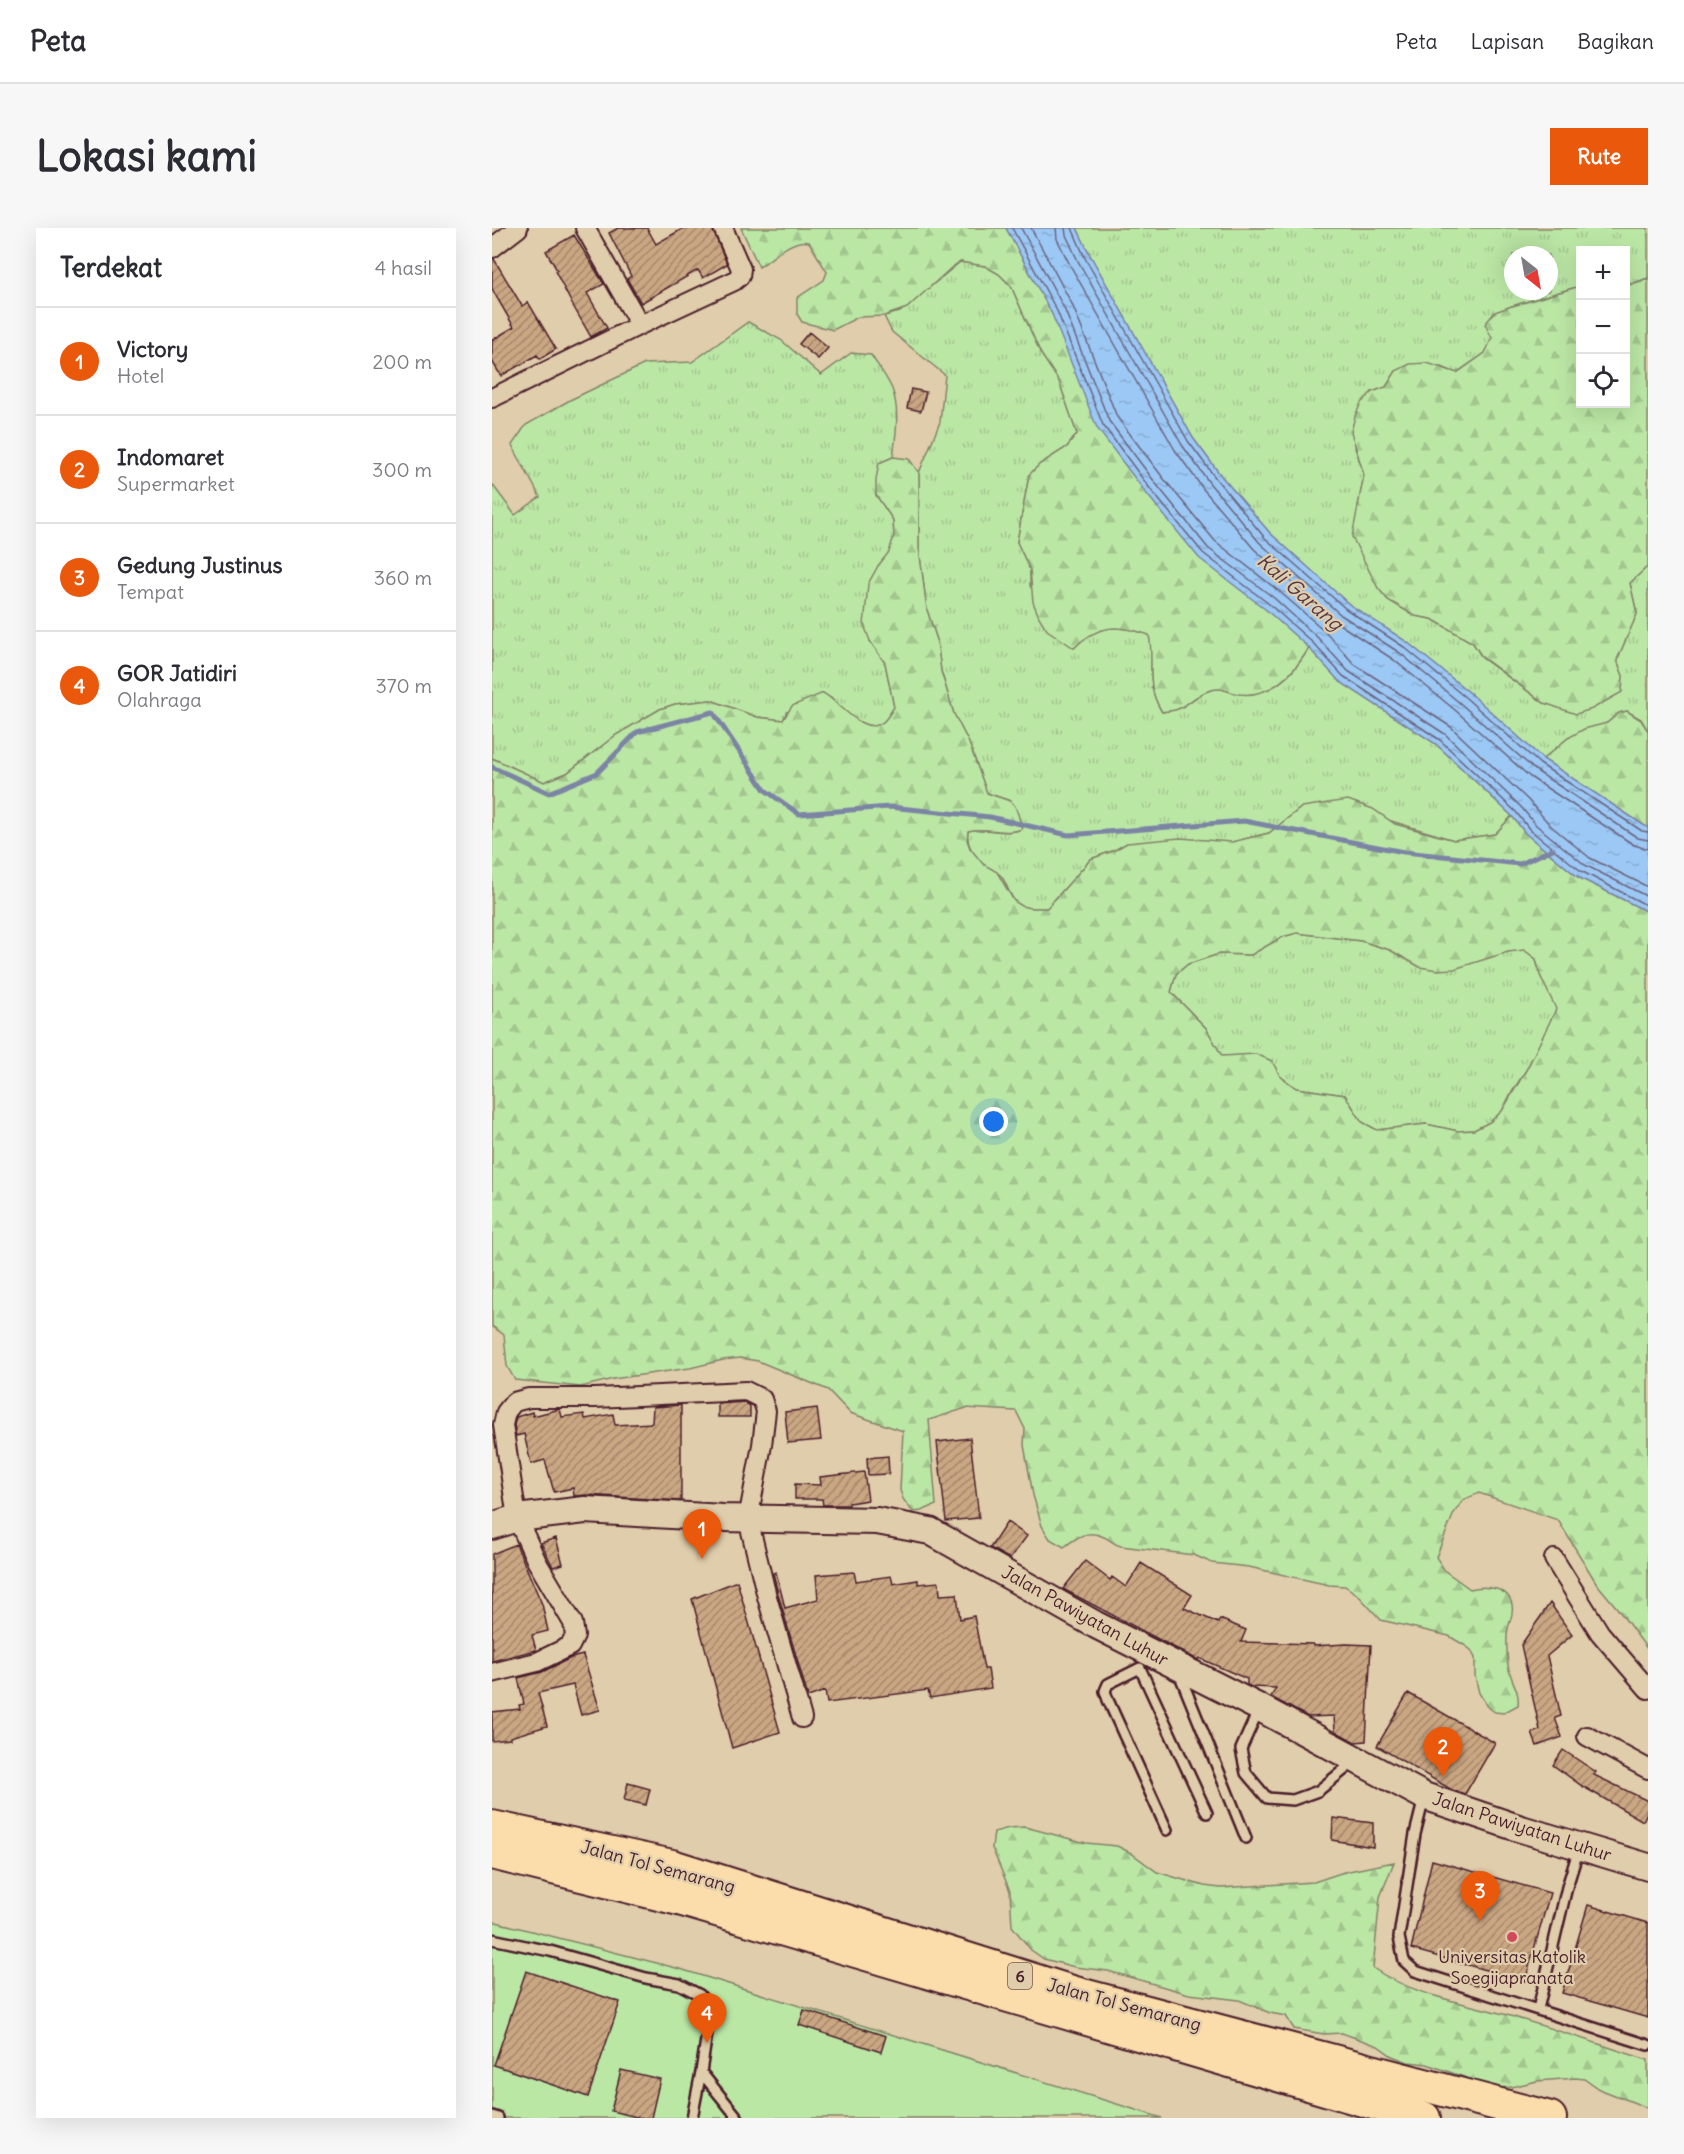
<!DOCTYPE html>
<html lang="id">
<head>
<meta charset="utf-8">
<style>
  body { margin:0; font-family:Delius,sans-serif; background:#f7f7f7; color:#2b2b33 }
  .controls { position:absolute; right:18px; top:18px; display:grid; overflow:hidden; border-radius:0px; box-shadow:0 6px 24px #0002 }
  .controls button { width:54px; height:54px; display:grid; place-items:center; padding:0; border:0; border-bottom:2px solid #e1e1e2; background:#fff; color:#2b2b33; font:30px sans-serif }
  .compass { position:absolute; left:1012px; top:18px; width:54px; height:54px; border-radius:50%; background:#fff; box-shadow:0 6px 24px #0002; rotate:149deg }
  .you { position:absolute; left:502px; top:894px; width:21px; height:21px; margin:-15px; border:4px solid #fff; border-radius:50%; background:#1a73e8; box-shadow:0 0 0 9px #1a73e833 }
  .badge { display:grid; place-items:center; width:39px; height:39px; border-radius:50%; background:#ea580c; color:#fff; font-size:20px; font-weight:700 }
  .pin { position:absolute; translate:-50% -50px; filter:drop-shadow(0 2px 3px #0008) }
  .pin::after { content:''; position:absolute; top:32px; width:21px; height:18px; background:inherit; clip-path:polygon(0 0,100% 0,50% 100%) }
  .list { margin:0; padding:0; list-style:none }
  h2 { display:flex; justify-content:space-between; align-items:center; height:78px; margin:0; padding:0 24px; font-size:26px }
  h2 small { font-size:20px; font-weight:400; color:#7c7c81 }
  .list li { display:grid; grid-template-columns:39px 1fr auto; gap:18px; align-items:center; box-sizing:border-box; height:108px; padding:0 24px; border-top:2px solid #e1e1e2 }
  .list b { display:block; font-size:22px; white-space:nowrap }
  .list p { margin:0; font-size:20px; white-space:nowrap; color:#7c7c81 }
  .list em { font-size:20px; font-style:normal; color:#7c7c81 }
  .icon { flex:none; width:33px; height:33px; fill:none; stroke:currentColor; stroke-width:2; stroke-linecap:round; stroke-linejoin:round }
  .map { position:relative; flex:none; width:1156px; height:1890px; overflow:hidden; border-radius:0px }
  header { display:flex; align-items:center; gap:36px; box-sizing:border-box; height:84px; padding:0 30px; background:#fff; border-bottom:2px solid #e1e1e2 }
  header strong { font-size:28px }
  nav { display:flex; gap:33px; margin-inline-start:auto; font-size:21px }
  .intro { display:flex; align-items:center; justify-content:space-between; box-sizing:border-box; height:144px; padding:0 36px }
  h1 { margin:0; font-size:42px }
  .button { padding:15px 27px; border-radius:0px; background:#ea580c; color:#fff; font-size:21px; font-weight:700 }
  main { display:flex; gap:36px; padding:0 36px }
  aside { flex:1; background:#fff; border-radius:0px; box-shadow:0 6px 24px #0002 }
  .map>svg:first-child { display:block }
  .grass { fill:url(#grass-tufts); stroke:#828368; stroke-width:1.5; fill-rule:evenodd }
  .forest { fill:url(#forest-firs); stroke:#828368; stroke-width:1.5; fill-rule:evenodd }
  .garden { fill:#bbe7a5; stroke:#828368; stroke-width:1.5 }
  .water { fill:url(#water-ripples); stroke:#7b84a4; stroke-width:1.5 }
  .lines { fill:none; stroke-linecap:round; stroke-linejoin:round }
  .shore { stroke:#6a637c; stroke-width:1.5 }
  .stream { stroke:#7b84a4; stroke-width:5 }
  .building { fill:url(#building-hatch); stroke:#4a1f2b; stroke-width:1.5 }
  .service-casing { stroke:#4a1f2b; stroke-width:14 }
  .minor-casing { stroke:#4a1f2b; stroke-width:22 }
  .secondary-casing { stroke:#4a1f2b; stroke-width:30 }
  .motorway-casing { stroke:#4a1f2b; stroke-width:36 }
  .service { stroke:#e0cdab; stroke-width:9 }
  .minor { stroke:#e0cdab; stroke-width:18 }
  .secondary { stroke:#e0cdab; stroke-width:26 }
  .motorway { stroke:#faddab; stroke-width:32 }
  .poi-dot { fill:#d1495b; stroke:#e0cdab; stroke-width:2 }
  .labels { text-anchor:middle; stroke-width:4.5; stroke-linejoin:round; paint-order:stroke }
  .shield { fill:#e0cdab; stroke:#775351; stroke-width:1.5 }
  .shield-label { font-size:16px; font-weight:bold; fill:#4a1f2b }
  .street-label { font-size:18px; fill:#4a1f2b; stroke:#e0cdab }
  .poi-label { font-size:18px; fill:#4a1f2b; stroke:#e0cdab }
  .water-label { font-size:20px; font-style:italic; fill:#563849; stroke:#e0cdab }
</style>
</head>
<body>
<header>
<strong>Peta</strong>
<nav><a>Peta</a><a>Lapisan</a><a>Bagikan</a></nav>
</header>
<div class="intro"><h1>Lokasi kami</h1><a class="button">Rute</a></div>
<main>
<aside>
<h2>Terdekat<small>4 hasil</small></h2>
<ul class="list">
<li><span class="badge">1</span><div><b>Victory</b><p>Hotel</p></div><em>200 m</em></li>
<li><span class="badge">2</span><div><b>Indomaret</b><p>Supermarket</p></div><em>300 m</em></li>
<li><span class="badge">3</span><div><b>Gedung Justinus</b><p>Tempat</p></div><em>360 m</em></li>
<li><span class="badge">4</span><div><b>GOR Jatidiri</b><p>Olahraga</p></div><em>370 m</em></li>
</ul>
</aside>
<div class="map">
<svg width="1156" height="1890" viewBox="0 0 1156 1890">
  <defs>
    <pattern id="grass-tufts" width="24" height="20" patternUnits="userSpaceOnUse" patternTransform="scale(1.5)"><rect width="24" height="20" fill="#bbe7a5"/><path d="M3 7l-1-3M5 7V3M7 7l1-3M15 17l-1-3M17 17v-4M19 17l1-3" fill="none" stroke="#a2c68e"/></pattern>
    <pattern id="forest-firs" width="22" height="20" patternUnits="userSpaceOnUse" patternTransform="scale(1.5)"><rect width="22" height="20" fill="#bbe7a5"/><path d="M5 1l3.5 6h-7zM16 11l3.5 6h-7z" fill="#a2c68e"/></pattern>
    <pattern id="water-ripples" width="26" height="14" patternUnits="userSpaceOnUse" patternTransform="scale(1.5)"><rect width="26" height="14" fill="#9bc8f5"/><path d="M2 4q2-2 4 0t4 0M15 11q2-2 4 0t4 0" fill="none" stroke="#87abd2"/></pattern>
    <pattern id="building-hatch" width="6" height="6" patternUnits="userSpaceOnUse" patternTransform="scale(1.5)"><rect width="6" height="6" fill="#caa783"/><path d="M-1 1l2-2M0 6l6-6M5 7l2-2" fill="none" stroke="#a6876b"/></pattern>
  </defs>
  <rect width="100%" height="100%" fill="#e0cdab"/>
  <filter id="ink" filterUnits="userSpaceOnUse"><feTurbulence type="fractalNoise" baseFrequency=".0167" numOctaves="2"/><feDisplacementMap in="SourceGraphic" scale="12" xChannelSelector="R" yChannelSelector="G"/><feConvolveMatrix kernelMatrix="1 2 1 2 8 2 1 2 1" color-interpolation-filters="sRGB"/></filter>
  <g filter="url(#ink)">
    <!-- grass -->
    <path class="grass" d="M585,0H1156V50L1134,58V22H1088V58L1017,79L993,125L964,145L950,139L904,143L894,159L880,164L863,220L872,247L866,278L886,360L896,372L923,388L940,391L981,415L990,430L1052,475L1131,448L1125,432L1145,386L1138,355L1156,338V503L1149,491L1135,483L1127,485L1115,495L1076,510L1051,531L978,465L915,414L858,377L778,305L730,249L701,210L598,27ZM1021,27H1057V63H1021Z
      M468,34L493,38L507,46L519,58L549,126L567,153L585,206L575,219L548,236L537,247L525,314L538,342V358L582,420C606,396 626,396 658,407C663,437 652,455 670,484C676,483 683,482 688,480C698,475 706,466 716,463C733,457 734,465 747,466C783,466 800,448 817,420L847,453L944,516L1020,588L1003,606L962,612L896,592L810,579L777,605L740,614L635,615L623,622L599,631L555,680C546,680 535,682 527,677C518,671 516,658 510,649C505,643 497,641 491,636C481,627 474,616 476,603C494,598 514,609 530,600L519,573L495,565L477,515L462,486L449,443L445,412L435,382L427,320V245L448,194L453,147L400,104L392,88L408,84Z
      M256,94L289,112L329,147L359,125L379,127C386,138 395,149 400,161C408,181 404,207 401,229L387,235L384,267L401,292L402,308L398,324L386,338L378,413L393,435L402,479C399,484 395,491 391,494C374,508 349,480 339,469L294,484L292,492L265,489L219,472L183,476L168,481L124,507L75,545L52,554L0,530V256L23,287L48,269L20,217L34,197L78,172L153,136L200,134Z
      M805,705L869,713L898,722L928,739L1032,721L1044,731L1048,747L1065,781L1036,839L1018,867L1010,883L998,894L982,902L966,903L934,896L885,902L870,894L853,867L804,860L788,848L780,833L765,827L730,828L714,800L679,764L684,746L696,736L727,726L759,727L790,709Z"/>
    <!-- forest -->
    <path class="forest" d="M249,0H514L560,86L773,380L817,420C802,445 780,470 747,466C734,464 731,458 716,463C706,466 697,475 688,480C683,483 676,483 670,484C652,455 663,437 657,407C626,396 606,396 582,420L555,402L547,389L541,374L538,342L525,314L537,247L548,236L575,219L585,206L567,153L549,126L519,58L507,46L493,38L468,34L460,39L415,80L392,88L366,89L341,102L310,94L305,86V70L332,52L335,44L317,14C300,10 281,30 267,39Z
      M1156,50V338L1138,355L1145,386L1125,432L1131,448L1130,464L1100,481L1084,486L1052,475L990,429L981,415L940,391L923,388L896,372L886,360L860,309L872,247L859,204L863,188L869,175L880,164L894,159L904,143L918,136L935,135L965,145L993,125L1000,110L993,96L1003,84L1017,79L1088,58V176H1134V58Z
      M401,229L417,231L427,245V320L435,382L445,412L449,443L462,486L477,515L495,565C523,576 522,568 530,601C514,608 494,598 476,603L475,612L478,620L491,636L505,644L522,673L530,678L538,680H555L599,631L623,622L635,615L688,610L740,614L777,605L810,579L856,572L881,581L903,596L962,612L1003,606L1020,588L1034,606L1086,649L1156,684V1422L1125,1380L1105,1356L1066,1292L987,1265L971,1272L962,1285L944,1329L953,1343L978,1361C993,1357 1017,1359 1020,1377C1022,1386 1018,1392 1016,1400C1014,1410 1015,1427 1016,1437C1018,1452 1028,1462 1026,1477L1011,1485L1003,1484L996,1479L987,1465L983,1448V1430L979,1422L972,1417L957,1408L889,1392L866,1367L853,1358L837,1357L757,1339L720,1335L702,1327L629,1318C621,1316 619,1312 612,1309C596,1301 585,1309 572,1319L558,1311L550,1298L541,1267L532,1217L533,1201L524,1183L474,1180L437,1192L444,1277L429,1283L421,1284L411,1271L408,1262L411,1203L358,1185L336,1162L266,1133L248,1130L231,1132L198,1140L121,1151L89,1159L23,1152L15,1138L12,1107L0,1098V530L52,554L75,545L124,507L168,481L183,476L219,472L265,489L291,492L300,478L331,465C346,472 372,510 391,494C395,491 399,484 402,479L393,435L378,413L372,397L376,356L386,338L397,324L402,308L401,292L384,267V251L387,235ZM805,705L869,713L898,722L928,739L945,742L962,741L1016,724L1032,722L1044,731L1048,747L1064,781L1036,839L1010,883L998,894L982,902L966,903L934,896L885,902L870,894L853,867L804,860L788,848L780,833L764,826L730,828L714,800L679,764L684,746L696,736L727,726L759,727L790,709Z
      M1135,483L1149,492L1156,503V600L1051,531L1076,510L1092,501L1115,495L1127,485Z
      M533,1599L594,1615L625,1618L639,1625L665,1644L712,1658L728,1660L822,1654L852,1644L902,1634L888,1669L881,1740C919,1767 970,1774 1015,1787C1062,1801 1109,1817 1156,1832V1881L1151,1878L1107,1861L1092,1851L1084,1850L1045,1853L1019,1859L1003,1860L935,1836L916,1834L900,1828L886,1818L850,1805L832,1806L802,1801L794,1788L778,1785L747,1772L697,1766L616,1743L583,1739L552,1731L539,1722L520,1698L518,1663L500,1620L502,1604L517,1600Z"/>
    <!-- garden -->
    <path class="garden" d="M0,1693L188,1741L670,1890H0Z"/>
    <!-- water -->
    <path class="water" d="M514,0H585L598,27L701,210L730,249L778,305L858,377L915,414L978,465L1051,531L1156,600V684L1086,649L1034,606L1020,588L944,516L847,453L817,420L773,381L707,330L654,265L605,200L560,86Z"/>
    <g class="lines">
      <!-- shore -->
      <path class="shore" d="M520,0L565,83L611,197L659,262L711,325L777,376L821,415L851,448L948,512L1024,584L1038,602L1089,643L1156,678
        M529,0L572,80L617,193L665,257L716,320L782,370L826,410L856,443L953,506L1029,579L1044,597L1093,637L1156,669
        M539,0L580,76L625,189L672,251L723,313L788,364L833,403L862,436L959,499L1036,572L1059,598L1098,630L1156,659
        M564,0L565,11L578,37L683,222L712,262L762,321L844,394L902,432L963,482L1038,549L1142,617L1156,621
        M573,0L574,7L586,33L690,217L719,257L768,315L849,387L908,425L969,476L1043,542L1146,610L1156,612
        M580,0L593,30L696,213L725,252L773,310L854,381L912,419L974,470L1048,536L1150,603L1156,604"/>
      <!-- stream -->
      <path class="stream" d="M0,539L57,565L105,545L145,504L221,484L273,562L307,586L397,579L498,589L576,607L752,593L912,624L1028,636L1061,621"/>
    </g>
    <!-- building -->
    <path class="building" d="M126,0H155L164,16L192,0H220L235,36L211,50L206,42L149,75L135,51L139,48L117,5Z
      M82,7L112,56L95,65L115,100L99,109L80,76L63,43L65,42L54,23Z
      M0,31H2L30,78L36,74L64,121L48,131L45,127L9,148L0,133V112L22,99L0,61Z
      M317,104L336,120L326,131L307,116Z
      M419,161L434,164L429,183L415,180Z
      M252,1174L258,1178V1189H226V1176Z
      M189,1177V1273L94,1267L82,1268L81,1260L62,1264L53,1232L39,1236L32,1206L24,1208L22,1197L24,1189L40,1184L41,1188L68,1181L70,1189L92,1186L93,1191L121,1186L123,1197L160,1195L161,1179Z
      M325,1180L329,1212L296,1215L293,1184Z
      M478,1210L487,1290L454,1293L445,1214Z
      M396,1228L397,1246L376,1247L375,1230Z
      M372,1244L376,1272L357,1275V1277H331L330,1271H303V1256L329,1257L328,1249Z
      M515,1294L535,1308L518,1331L498,1320Z
      M64,1310L71,1336L61,1339L49,1315Z
      M24,1316L50,1376L56,1403L40,1407L44,1422L0,1433V1326Z
      M593,1333L618,1352L620,1349L634,1359L649,1335L700,1367L692,1380L726,1395L728,1391L754,1402L749,1414L821,1416V1418L854,1416L879,1417L874,1513L863,1514L843,1503L842,1488L816,1489L779,1469L784,1460L760,1459L755,1457V1451L707,1430L706,1432L571,1361Z
      M284,1344L293,1380L326,1371L324,1347L362,1344L364,1353L399,1348L401,1356L426,1352V1356L447,1354L448,1367L465,1366L468,1391L482,1388L492,1441H496L499,1460L438,1470L436,1462L335,1475L333,1463L316,1469L286,1366L281,1345Z
      M245,1353L288,1504L240,1520L200,1371Z
      M1058,1375L1080,1407L1055,1428L1069,1488L1063,1490L1070,1509L1045,1518L1040,1505L1048,1502L1029,1417Z
      M91,1427L108,1482L89,1487L81,1457L46,1465L55,1498L18,1509V1511L0,1513V1484L28,1481L27,1477L32,1476L26,1450L50,1444L79,1430Z
      M916,1465L1003,1515L973,1566L960,1562L885,1518Z
      M1071,1522L1104,1544L1102,1547L1156,1573V1582L1151,1593L1090,1558L1061,1537Z
      M136,1555L158,1561L154,1577L132,1572Z
      M841,1590L881,1595V1619L840,1612Z
      M940,1632L1058,1665L1033,1753L919,1721Z
      M1096,1677L1156,1695V1790L1070,1765Z
      M34,1743L128,1774L96,1869L2,1837Z
      M312,1782L394,1808L389,1824L307,1797Z
      M129,1842L168,1851L159,1890H149L119,1883Z"/>
    <g class="lines">
      <!-- service casing -->
      <g class="service-casing">
        <path id="service" d="M687,1445L754,1610
          M766,1483L749,1521L754,1545L775,1570L801,1572L826,1563L863,1533
          M932,1570L923,1606L907,1709L912,1733L923,1743L1156,1817
          M675,1602L616,1472L613,1463L616,1456L648,1440L715,1585
          M0,1711L58,1723L154,1750L187,1756L208,1767L218,1786L209,1844L200,1890
          M1046,1781L1075,1659L1087,1620
          M209,1844L246,1890
          M0,1888L6,1890"/>
      </g>
      <!-- minor casing -->
      <g class="minor-casing">
        <path id="minor" d="M93,0L148,97
          M0,20L26,0
          M0,170L148,97L242,53L248,48L249,41L231,0
          M1062,1331L1108,1405L1156,1461
          M0,1445L45,1434L78,1418L83,1408L81,1395L45,1334L25,1290L11,1197L14,1184L22,1174L37,1170H103L254,1163L270,1171L274,1183L270,1217L256,1291L275,1369L310,1490
          M1095,1508L1156,1541"/>
      </g>
      <!-- secondary casing -->
      <g class="secondary-casing">
        <path id="secondary" d="M0,1298L25,1290L93,1282L231,1290L385,1293L438,1303L604,1397L768,1480L932,1568L1026,1600L1156,1639"/>
      </g>
      <!-- motorway casing -->
      <g class="motorway-casing">
        <path id="motorway" d="M0,1599L180,1638L583,1765L1058,1890
          M0,1625L187,1671L932,1890"/>
      </g>
      <!-- service -->
      <use href="#service" class="service"/>
      <!-- minor -->
      <use href="#minor" class="minor"/>
      <!-- secondary -->
      <use href="#secondary" class="secondary"/>
      <!-- motorway -->
      <use href="#motorway" class="motorway"/>
    </g>
  </g>
  <!-- markers -->
  <circle class="poi-dot" cx="1020" cy="1709" r="6"/>
  <g class="labels">
    <!-- shield labels -->
    <rect class="shield" x="516" y="1735" width="24" height="26" rx="4.5"/>
    <g class="shield-label">
      <text x="528" y="1754">6</text>
    </g>
    <!-- street labels -->
    <g class="street-label">
      <text transform="translate(593 1388) rotate(29)" y="6">Jalan Pawiyatan Luhur</text>
      <text transform="translate(1030 1599) rotate(18)" y="6">Jalan Pawiyatan Luhur</text>
      <text transform="translate(166 1639) rotate(15)" y="6">Jalan Tol Semarang</text>
      <text transform="translate(632 1777) rotate(15)" y="6">Jalan Tol Semarang</text>
    </g>
    <!-- poi labels -->
    <g class="poi-label">
      <text x="1020" y="1735">Universitas Katolik<tspan x="1020" dy="21">Soegijapranata</tspan></text>
    </g>
    <!-- water labels -->
    <g class="water-label">
      <text transform="translate(808 364) rotate(41)" y="7">Kali Garang</text>
    </g>
  </g>
</svg>
<div class="controls">
<button>+</button>
<button>−</button>
<button><svg class="icon" aria-label="locate" viewBox="0 0 24 24"><circle cx="12" cy="12" r="6"/><path d="M12 2v4M12 18v4M2 12h4M18 12h4"/></svg></button>
</div>
<svg class="compass" viewBox="-18 -18 36 36"><path d="M0-13l5 13h-10z" fill="#e53935"/><path d="M0 13l5-13h-10z" fill="#7c7c81"/></svg>
<div class="you"></div>
<div class="pin badge" style="left:210px;top:1331px">1</div>
<div class="pin badge" style="left:951px;top:1549px">2</div>
<div class="pin badge" style="left:988px;top:1693px">3</div>
<div class="pin badge" style="left:215px;top:1815px">4</div>
</div>
</main>
</body>
</html>
